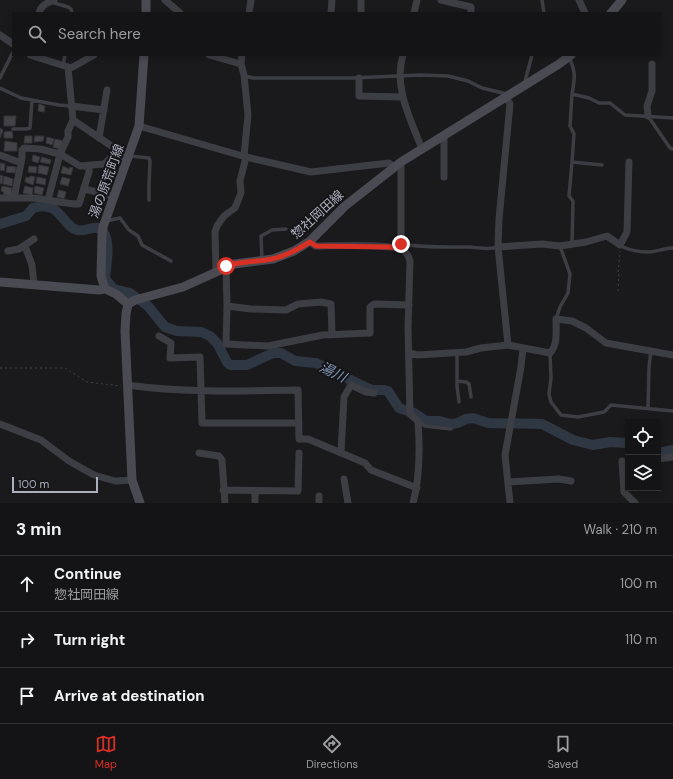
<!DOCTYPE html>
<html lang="en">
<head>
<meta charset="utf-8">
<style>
  body { margin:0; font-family:"DM Sans","Noto Sans JP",sans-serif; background:#212123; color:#f1f3f6 }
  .controls { position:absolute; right:12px; bottom:12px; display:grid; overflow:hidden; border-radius:0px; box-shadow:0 2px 6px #0003 }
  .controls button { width:36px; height:36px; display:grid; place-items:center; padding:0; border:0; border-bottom:1px solid #333335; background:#141416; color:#f1f3f6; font:20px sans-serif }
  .scale { position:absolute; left:12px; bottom:10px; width:86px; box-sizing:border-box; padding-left:4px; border:2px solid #acafbd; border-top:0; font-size:11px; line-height:14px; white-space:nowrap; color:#acafbd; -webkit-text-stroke:3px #151518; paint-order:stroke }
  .stop { position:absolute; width:12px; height:12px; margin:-9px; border:3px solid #d93025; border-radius:50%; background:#fff }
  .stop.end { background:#d93025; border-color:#fff; box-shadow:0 1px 4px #0008 }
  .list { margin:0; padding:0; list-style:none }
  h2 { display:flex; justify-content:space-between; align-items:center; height:52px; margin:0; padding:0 16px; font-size:17px }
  h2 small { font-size:13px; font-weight:400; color:#9d9ea1 }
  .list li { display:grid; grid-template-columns:26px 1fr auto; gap:12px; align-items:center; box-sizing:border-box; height:56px; padding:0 16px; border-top:1px solid #333335 }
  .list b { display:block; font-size:15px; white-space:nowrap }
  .list p { margin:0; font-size:13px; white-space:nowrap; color:#9d9ea1 }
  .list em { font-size:13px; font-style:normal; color:#9d9ea1 }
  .icon { flex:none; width:22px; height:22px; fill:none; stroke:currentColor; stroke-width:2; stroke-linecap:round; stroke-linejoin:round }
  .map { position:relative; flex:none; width:673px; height:503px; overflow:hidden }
  .search { position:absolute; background:#141416; box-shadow:0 2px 6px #0003; left:12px; right:12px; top:12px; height:44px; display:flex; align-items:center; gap:10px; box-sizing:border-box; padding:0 14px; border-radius:0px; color:#9d9ea1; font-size:15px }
  .sheet { height:220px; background:#141416 }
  nav { display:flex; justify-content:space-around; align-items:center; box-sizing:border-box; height:56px; border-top:1px solid #333335; background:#141416; font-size:11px; color:#9d9ea1 }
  nav a { display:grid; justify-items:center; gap:2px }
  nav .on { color:#d93025 }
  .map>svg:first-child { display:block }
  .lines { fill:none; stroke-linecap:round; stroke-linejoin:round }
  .river { stroke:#2f3742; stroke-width:10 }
  .building { fill:#424247; stroke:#353439 }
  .path { stroke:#414249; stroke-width:1; stroke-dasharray:2 3; stroke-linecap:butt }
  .lane { stroke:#3d3d44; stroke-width:3.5 }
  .street { stroke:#3d3d44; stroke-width:7 }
  .secondary { stroke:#494a52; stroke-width:9 }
  .route { stroke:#d93025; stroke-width:5 }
  .labels { text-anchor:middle; stroke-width:4; stroke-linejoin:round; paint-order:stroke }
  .street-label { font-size:13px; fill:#acafbd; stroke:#151518 }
  .water-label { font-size:14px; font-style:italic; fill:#8198b9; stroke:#151518 }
</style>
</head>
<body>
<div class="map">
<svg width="673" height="503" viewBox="0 0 673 503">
  <rect width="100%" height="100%" fill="#1a1a1d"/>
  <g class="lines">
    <!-- river -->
    <path class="river" d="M0,224L26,216L33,208C60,199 62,226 77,230C87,233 98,220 105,235C110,246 106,267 105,279L114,289L130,293L148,306L165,327L177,331L201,332L210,336L217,343L227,362L230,365H247L273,353H281L295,361L316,363L367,388L372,390H384L388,391L399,408L414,413L426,421H439L452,424L458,423L466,419L473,418L488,423L542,424L573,440L593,445L610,442L628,443
      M658,453L673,450"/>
  </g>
  <!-- building -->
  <path class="building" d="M39,104L45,106L44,112L38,111Z
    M4,116H16L15,126H4Z
    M0,128L3,130L0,138Z
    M12,131L13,138H4V132Z
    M25,136H32V143H24Z
    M35,136H44L43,141L34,142Z
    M47,137L54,139L52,145L46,143Z
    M55,139L63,141L60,149L53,147Z
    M5,141L17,143V151H4Z
    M33,155L40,157L38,163L32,161Z
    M42,157L51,160L50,164L40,162Z
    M0,163L5,164L4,171L0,170Z
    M39,165L49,167L47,175L38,173Z
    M7,166L16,167L15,173L6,172Z
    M29,166L37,167L36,173L28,172Z
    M63,166L69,169L70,167L73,168L71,175L61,173Z
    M0,175L3,176L2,184L0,183Z
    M4,176L13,179L12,186L3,184Z
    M30,176L35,177L33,185L25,182L26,177L29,178Z
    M37,177L46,179L45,185L36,183Z
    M62,177L70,179L68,186L60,184Z
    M2,186L12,188L11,196L3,194L4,192L1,191Z
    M25,186L33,188L32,195L23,193Z
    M35,186L44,188L42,195L34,193Z
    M59,190L66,192L64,199L57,197Z"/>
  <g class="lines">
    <!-- path -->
    <path class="path" d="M618,291L619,272H618L620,251
      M0,368H65L87,382L121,386"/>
    <!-- lane -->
    <path class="lane" d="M542,0L544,13
      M52,2C58,5 67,5 71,9L72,13
      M569,57C576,72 575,78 572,94L589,98L599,103H610L625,115L673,118
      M63,65L65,55
      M245,76L253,78H351L421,75L448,76L468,81L482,88L507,94
      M0,78L13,52
      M524,85L532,55
      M0,88L21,98L59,105L71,106
      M572,94L570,126L574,134L572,162L602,165
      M648,116L670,148L673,149
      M13,129H26L30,128L32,100
      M130,156L149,158L150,161L149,185V200
      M106,221L120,218L129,230L138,236L142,245L171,261
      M401,244C424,248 447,247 470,247C480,248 489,250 498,247
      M572,245L573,201L569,196L572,162
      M620,245C626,250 640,252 648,252C656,252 664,248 673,248
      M262,260L261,236L272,230L286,229
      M556,319L560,307L568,293L570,274L560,246
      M457,353V386L459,402
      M550,353L551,378L549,394L551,402L561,415L578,417L604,412L611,405L673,411
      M457,381L466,382L469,384L471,397
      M648,408L649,367L651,351
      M419,422L425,426L451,429"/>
    <!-- street -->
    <path class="street" d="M165,0L180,13
      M441,0L471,7V13
      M579,0L585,13
      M39,13C41,5 47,3 54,0
      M249,13L251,0
      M331,13L332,0
      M361,13V0
      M414,13L417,0
      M0,35L13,44
      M30,55L71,68L94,55
      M209,55L241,64
      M242,55L241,64L244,75L248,115L244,156
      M403,55C393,87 411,120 422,149
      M68,67L73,120L113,147L117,155L129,158
      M359,78V96L402,97
      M506,97L510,104L499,219L498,247L508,345
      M71,106L104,110
      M648,116L647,106L652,91V64
      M139,126L246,157L311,172L389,163L394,167
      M99,138L107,90
      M0,155L21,163
      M444,177V135
      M84,189L115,196
      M0,198C11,198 21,198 32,198C48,199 63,204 79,204L89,172V165
      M14,198L22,158V150L24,148L40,149L60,154L80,166L104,164L116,153
      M48,200L60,154L68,137V131L73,120
      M310,241L315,246C332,246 394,243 404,251C408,254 409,257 410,261L408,328L410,414L418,421C420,448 420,477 413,503
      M25,246L32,265L34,285
      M498,247L542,244L560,246L586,242L607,236L620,245L627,232L629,162
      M400,249L401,244V162
      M8,251L19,249L34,239
      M226,267L227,306L226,344L268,346L323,335L370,333V307L374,304L409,305
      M216,271L215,232L217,226L224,216L235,208L241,193L240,181L246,157
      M227,306L251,309L286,310L298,304L321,302L331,304L332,334
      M159,336L171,343L170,358L200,357L202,423H299
      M409,353L418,355L466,352L481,348L508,345L550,353C558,345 556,331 556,319L572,321L586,328L606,343L673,355
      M127,385C184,393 241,391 298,390L299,439H308L365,463L371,470L417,488
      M0,424L41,440L69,461L94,475L115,481L132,480
      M199,453L219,456L222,460L225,503
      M341,453L344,397L351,385L366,392L374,393
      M658,459L673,457
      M622,461L624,492L635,503
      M344,479L348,503
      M508,482L559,479L571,481
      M223,490L298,491L299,453
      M319,496V503
      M255,503V491
      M510,503L505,455L521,367L523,348"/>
    <!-- secondary -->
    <path class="secondary" d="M146,13V0
      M611,13L622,0
      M0,282L99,290L105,289
      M128,304L116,294L105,289L101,276L102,235L103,227L139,126L144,55
      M140,503L132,480L125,331L126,314L128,304L135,300L183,287L234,264L273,259L294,251L310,241L345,206L401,162L559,64L571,55"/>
  </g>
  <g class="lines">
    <!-- route -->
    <path class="route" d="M226,266C241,261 257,262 272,259C286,256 298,249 310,242L316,246L391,247L400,249L401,244"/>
  </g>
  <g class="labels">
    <!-- street labels -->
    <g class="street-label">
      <text transform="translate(106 181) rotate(-70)" y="5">湯の原荒町線</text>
      <text transform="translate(317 214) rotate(-42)" y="5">惣社岡田線</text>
    </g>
    <!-- water labels -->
    <g class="water-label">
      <text transform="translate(333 372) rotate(26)" y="5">湯川</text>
    </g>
  </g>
</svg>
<div class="controls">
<button><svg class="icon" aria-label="locate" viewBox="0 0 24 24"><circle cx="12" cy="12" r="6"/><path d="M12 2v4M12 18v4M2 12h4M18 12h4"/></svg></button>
<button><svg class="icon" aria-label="layers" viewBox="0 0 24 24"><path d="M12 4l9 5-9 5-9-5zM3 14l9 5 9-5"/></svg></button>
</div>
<div class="scale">100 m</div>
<div class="stop" style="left:226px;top:266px"></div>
<div class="stop end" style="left:401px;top:244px"></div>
<div class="search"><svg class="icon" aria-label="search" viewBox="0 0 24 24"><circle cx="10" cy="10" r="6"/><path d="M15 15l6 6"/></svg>Search here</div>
</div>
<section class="sheet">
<h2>3 min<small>Walk · 210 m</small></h2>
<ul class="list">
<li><svg class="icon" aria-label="ahead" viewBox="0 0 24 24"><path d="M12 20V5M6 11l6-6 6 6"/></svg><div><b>Continue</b><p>惣社岡田線</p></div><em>100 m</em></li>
<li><svg class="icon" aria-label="right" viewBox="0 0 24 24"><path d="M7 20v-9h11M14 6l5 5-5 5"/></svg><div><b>Turn right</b></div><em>110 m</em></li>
<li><svg class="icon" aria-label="arrive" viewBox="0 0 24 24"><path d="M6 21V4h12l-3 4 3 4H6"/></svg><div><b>Arrive at destination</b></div></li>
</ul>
</section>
<nav>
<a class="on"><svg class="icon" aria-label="map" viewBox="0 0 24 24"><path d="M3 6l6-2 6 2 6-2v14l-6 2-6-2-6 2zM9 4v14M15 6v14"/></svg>Map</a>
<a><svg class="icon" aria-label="directions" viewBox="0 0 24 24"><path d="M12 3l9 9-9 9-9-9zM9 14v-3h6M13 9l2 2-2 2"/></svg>Directions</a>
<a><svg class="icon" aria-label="saved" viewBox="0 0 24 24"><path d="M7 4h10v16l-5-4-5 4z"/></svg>Saved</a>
</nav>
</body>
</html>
